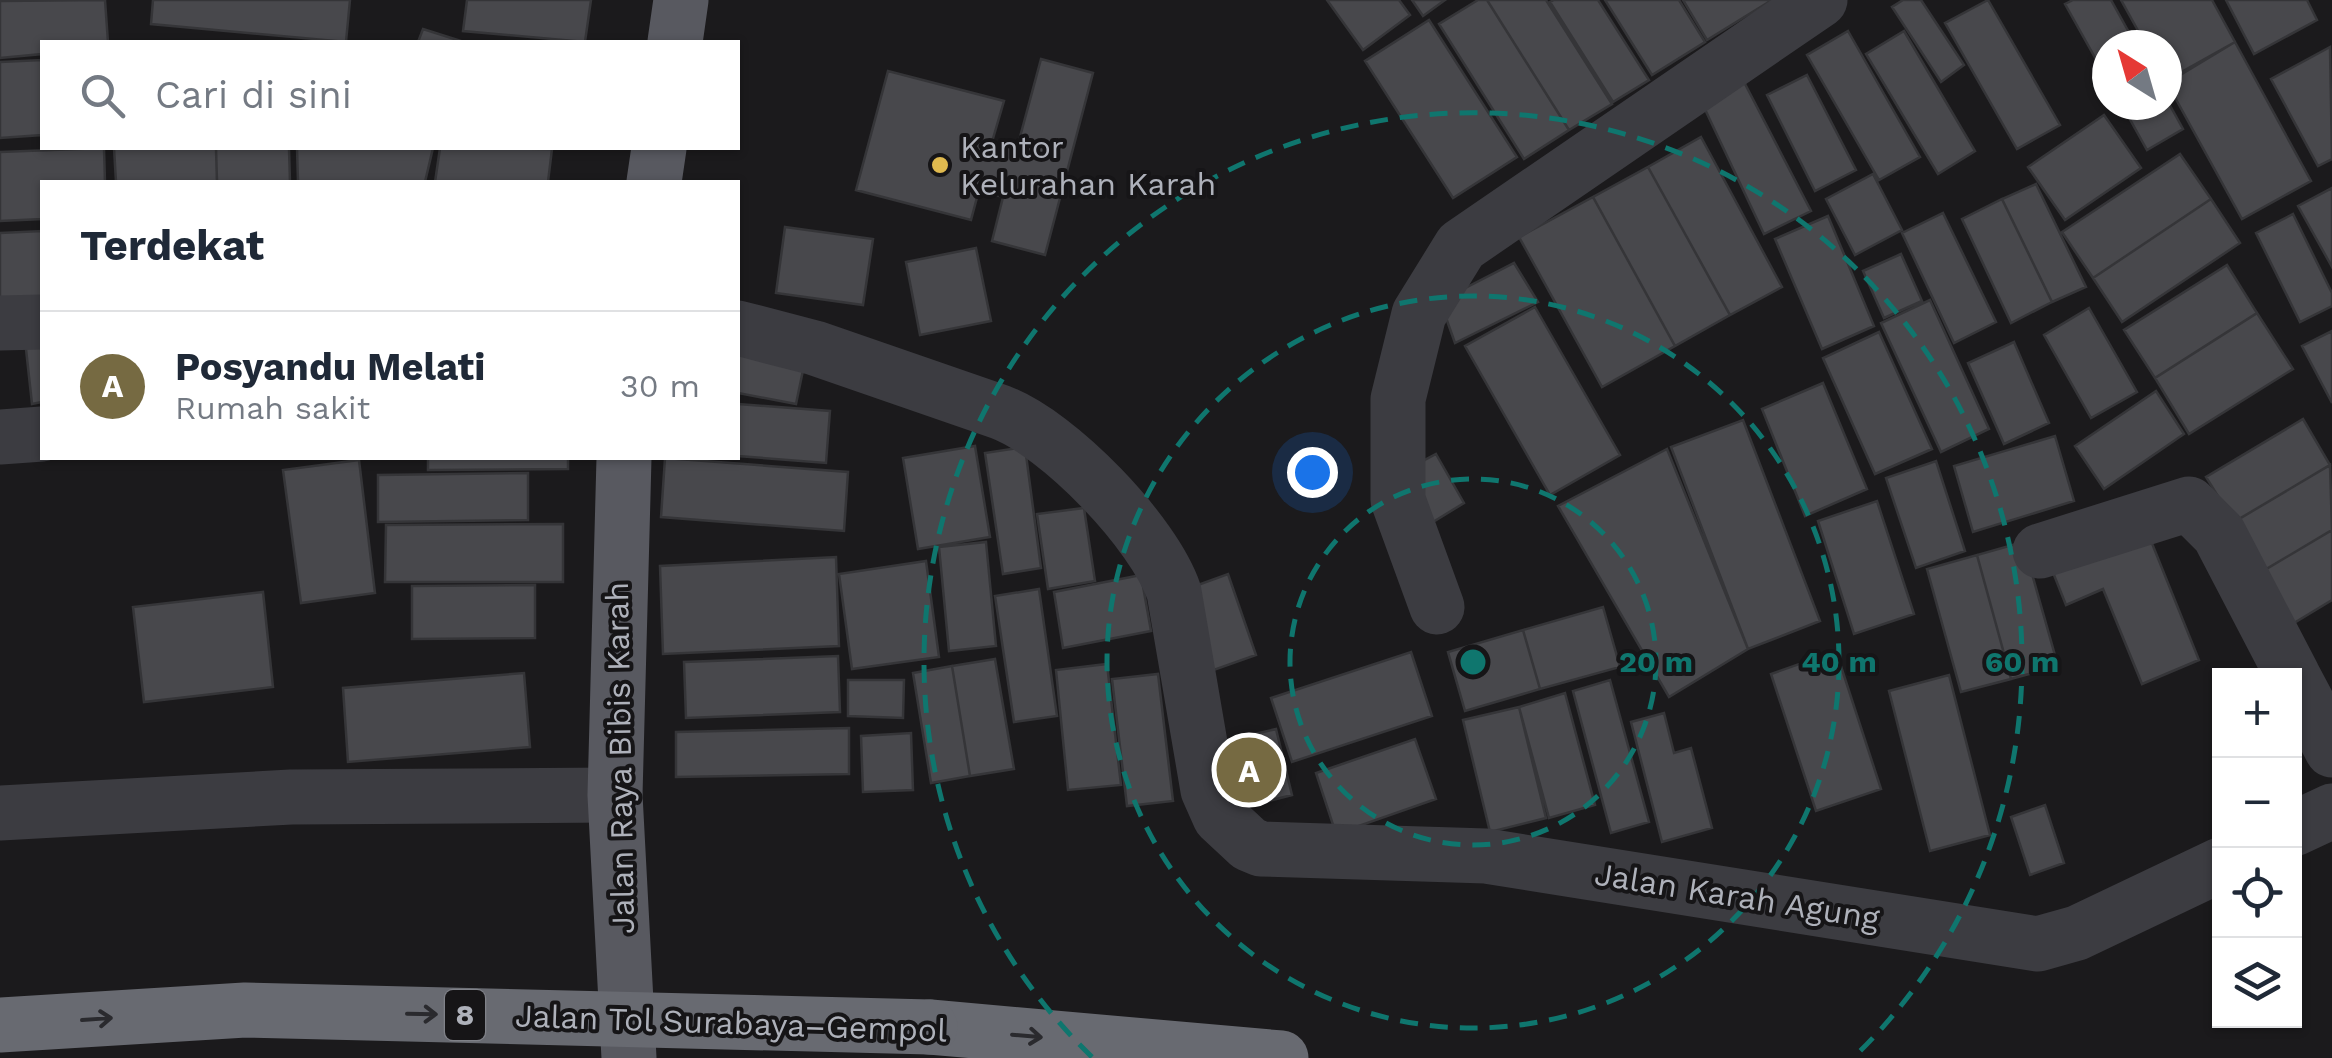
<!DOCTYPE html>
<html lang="id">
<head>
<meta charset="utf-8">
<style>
  body { margin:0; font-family:"Work Sans",sans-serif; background:#f2f2f3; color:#1f2937 }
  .controls { position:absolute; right:30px; bottom:30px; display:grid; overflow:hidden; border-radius:0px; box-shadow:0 2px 8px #0004 }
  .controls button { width:90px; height:90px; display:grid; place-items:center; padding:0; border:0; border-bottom:2px solid #e0e1e3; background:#fff; color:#1f2937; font:50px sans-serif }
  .compass { position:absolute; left:2092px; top:30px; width:90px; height:90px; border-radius:50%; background:#fff; box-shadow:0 2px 8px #0004; rotate:323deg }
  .you { position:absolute; left:1312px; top:472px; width:35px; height:35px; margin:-25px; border:8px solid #fff; border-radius:50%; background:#1a73e8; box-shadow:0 0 0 15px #1a73e833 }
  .badge { display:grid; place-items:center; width:65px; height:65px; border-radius:50%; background:#766a42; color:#fff; font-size:32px; font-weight:700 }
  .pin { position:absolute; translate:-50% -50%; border:5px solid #fff; box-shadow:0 2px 10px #0006 }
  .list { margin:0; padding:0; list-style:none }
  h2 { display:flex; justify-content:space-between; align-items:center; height:130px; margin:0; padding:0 40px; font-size:42px }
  h2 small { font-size:32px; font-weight:400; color:#747a83 }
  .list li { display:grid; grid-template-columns:65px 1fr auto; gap:30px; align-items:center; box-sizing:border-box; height:150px; padding:0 40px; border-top:2px solid #e0e1e3 }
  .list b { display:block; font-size:38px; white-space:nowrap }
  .list p { margin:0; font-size:32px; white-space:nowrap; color:#747a83 }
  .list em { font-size:32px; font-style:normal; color:#747a83 }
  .icon { flex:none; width:55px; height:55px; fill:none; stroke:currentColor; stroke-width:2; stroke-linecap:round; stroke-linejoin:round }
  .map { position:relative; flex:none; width:2332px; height:1058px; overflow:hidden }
  .search { position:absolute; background:#fff; box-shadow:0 2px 8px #0004; left:40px; top:40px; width:700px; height:110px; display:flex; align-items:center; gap:25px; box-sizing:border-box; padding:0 35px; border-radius:0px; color:#747a83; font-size:38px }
  .panel { position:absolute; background:#fff; box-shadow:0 2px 8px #0004; left:40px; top:180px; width:700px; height:280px; border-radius:0px }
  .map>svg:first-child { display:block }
  .building { fill:#48484c; stroke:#353538; stroke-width:2.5 }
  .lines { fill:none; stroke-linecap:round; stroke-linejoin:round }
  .minor { stroke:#3c3c41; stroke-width:55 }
  .major { stroke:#585960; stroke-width:55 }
  .highway { stroke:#686a71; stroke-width:55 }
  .highway-bridge { stroke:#686a71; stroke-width:55 }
  .oneway { stroke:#2a2a2e }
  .ring { fill:none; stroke:#0f766e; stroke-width:5; stroke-dasharray:18 12 }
  .poi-dot { fill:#e0ba4f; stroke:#161517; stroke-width:4 }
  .labels { text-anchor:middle; stroke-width:8; stroke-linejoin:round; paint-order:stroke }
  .shield { fill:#161517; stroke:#808289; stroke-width:2.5 }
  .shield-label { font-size:30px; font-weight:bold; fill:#aeb1ba }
  .poi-label { font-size:32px; fill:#aeb1ba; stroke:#161517; text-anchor:start }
  .street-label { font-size:32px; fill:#aeb1ba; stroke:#161517 }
  .centre { fill:#0f766e; stroke:#161517; stroke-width:5 }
  .ring-label { font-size:30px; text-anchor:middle; font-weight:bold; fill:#0f766e; stroke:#161517; stroke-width:8; stroke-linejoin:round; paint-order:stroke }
</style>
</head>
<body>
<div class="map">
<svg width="2332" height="1058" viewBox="0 0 2332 1058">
  <rect width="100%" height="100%" fill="#1b1a1c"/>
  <!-- building -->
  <path class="building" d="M105,0L108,42H42V54L0,58V1Z
    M153,0H350L346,42L151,24Z
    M467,0H591L585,42L463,31Z
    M1327,0H1399L1410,15L1363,50Z
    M1412,0H1445L1423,16Z
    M1478,0H1487L1569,130L1524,159L1439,24Z
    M1487,0H1546L1612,104L1569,130Z
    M1554,0H1598L1649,80L1613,102L1550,2Z
    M1605,0H1679L1705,42L1652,75Z
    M1683,0H1772L1707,40Z
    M1903,0H1921L1964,65L1941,82L1892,7Z
    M1988,0L2060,125L2017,149L1945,23Z
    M2073,0H2111L2136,45H2107V79L2065,4Z
    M2121,0H2212L2235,42L2167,80V45H2146Z
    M2226,0H2307L2317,20L2254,54Z
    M1429,20L1517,157L1453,198L1365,61Z
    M423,29L464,42H418Z
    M1848,31L1920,157L1879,180L1807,55Z
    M1904,31L1975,151L1938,174L1866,54Z
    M2235,42L2311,181L2242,219L2167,83Z
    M2330,47L2332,159L2318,166L2271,79Z
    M1041,59L1093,73L1045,255L992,241L1003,197L979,190L971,220L856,190L888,71L1004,101L992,142L1017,148Z
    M42,60V135L0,138V62Z
    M1807,75L1856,170L1815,191L1767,95Z
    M1743,80L1811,211L1764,234L1702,103Z
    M2167,100L2183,129L2147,150L2122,105H2167Z
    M2104,115L2141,168L2065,220L2028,167Z
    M1701,137L1782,287L1730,315L1648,167Z
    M104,148L105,182H42V219L0,221V152Z
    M114,148H216L217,182H116Z
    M216,148H289L290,182H217Z
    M297,148H433L425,182H298Z
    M440,148L552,149L548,182H435Z
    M2180,154L2211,199L2093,278L2062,232Z
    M1648,167L1730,315L1675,346L1593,197Z
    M1873,174L1902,230L1855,255L1826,199Z
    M2036,184L2086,287L2052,302L2002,199Z
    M2332,188V267L2298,206Z
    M1593,197L1675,346L1602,387L1519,237Z
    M2002,199L2052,302L2011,323L1962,219Z
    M2211,199L2240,243L2122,322L2093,278Z
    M1943,213L1996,322L1954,343L1902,233Z
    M2293,214L2332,293V306L2300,322L2256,233Z
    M1828,216L1874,326L1822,349L1775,239Z
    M785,227L873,239L863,305L776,293Z
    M42,231V298L0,300V233Z
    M976,248L991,321L920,335L906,262Z
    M1901,254L1922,301L1884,318L1863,271Z
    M1514,263L1538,302L1455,343L1440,301Z
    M2227,265L2257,313L2155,378L2124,330Z
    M1930,300L1989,429L1941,452L1881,323Z
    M1535,307L1620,455L1550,495L1465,346Z
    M2089,308L2137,392L2091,418L2044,335Z
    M2257,313L2293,369L2189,434L2155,378Z
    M2332,331V403L2302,346Z
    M1879,332L1932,449L1875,474L1823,358Z
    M42,338V402L32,404L25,340Z
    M738,338L807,351L796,404L738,393Z
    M2014,342L2049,423L2004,444L1968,363Z
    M1823,383L1867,489L1805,516L1762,409Z
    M2156,391L2184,434L2104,489L2075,446Z
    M738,404L830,411L826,463L738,456Z
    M2303,419L2330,465L2234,522L2206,477Z
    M1743,420L1820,621L1748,649L1671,447Z
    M2055,436L2074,501L1973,532L1954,466Z
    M975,446L990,537L918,549L903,458Z
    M1025,447L1041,568L1003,574L985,453Z
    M1667,449L1748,649L1669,697L1558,506Z
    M1436,454L1464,503L1433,522L1404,471Z
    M428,458H568V469L428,470Z
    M665,458L848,472L844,531L661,517Z
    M359,460L375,593L301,603L283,470Z
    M1936,461L1965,551L1916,568L1886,478Z
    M2330,465L2332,530L2263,571L2234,522Z
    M528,473V520L378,522V475Z
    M1877,501L1914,614L1854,634L1818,521Z
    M1084,508L1095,581L1048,589L1037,514Z
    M563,524V582H385L386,525Z
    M2145,526L2199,660L2142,684L2103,589L2066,605L2050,565Z
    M2332,530V600L2294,623L2263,571Z
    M986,542L996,646L949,651L939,547Z
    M2023,542L2058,666L2011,679L1977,555Z
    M1977,555L2011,679L1961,692L1927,569Z
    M836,557L839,646L663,654L660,566Z
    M926,561L939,657L852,669L839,574Z
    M1228,574L1256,655L1211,671L1184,590Z
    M1141,575L1151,631L1063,648L1054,592Z
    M535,585V638L412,639V586Z
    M1039,589L1057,716L1014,722L995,596Z
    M263,592L273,687L144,702L133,607Z
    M1603,607L1620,667L1540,689L1523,630Z
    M1523,630L1540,689L1465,711L1448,652Z
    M1836,651L1881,789L1816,811L1771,674Z
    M1411,652L1432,716L1292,762L1271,698Z
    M838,656L840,712L686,718L684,662Z
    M995,659L1014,769L970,776L952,666Z
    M1107,664L1121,785L1068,790L1056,670Z
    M952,666L970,776L931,783L913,673Z
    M524,673L530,747L348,762L343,688Z
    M1158,674L1173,801L1127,806L1112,679Z
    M1949,675L1990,835L1930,851L1889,691Z
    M848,680H904L903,718L848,716Z
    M1610,680L1649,822L1611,833L1573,691Z
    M1565,693L1595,805L1549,818L1519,707Z
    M1519,707L1546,818L1490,832L1463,720Z
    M1664,713L1674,753L1691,748L1712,828L1662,842L1631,722Z
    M849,728V774L676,777V732Z
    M1276,729L1292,795L1222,813L1206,745Z
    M911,733L913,790L863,792L861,736Z
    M1415,739L1436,799L1336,834L1316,773Z
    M2045,805L2064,863L2030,875L2011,817Z"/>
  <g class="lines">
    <!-- minor -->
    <path class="minor" d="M0,323L42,322
      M738,328L815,348L1000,412C1059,434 1154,533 1174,592L1208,790L1220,817L1249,844L1261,849L1486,856L2038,944L2077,933L2220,865
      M0,437L42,434
      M2040,551L2189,504L2219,534L2293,676
      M1437,607L1398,500V399L1419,314L1461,246L1820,0
      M2294,678L2332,750
      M0,813L291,797L615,795
      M2294,829L2332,811"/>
    <!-- major -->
    <path class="major" d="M675,42L681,0
      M654,182L659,148
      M624,458L615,795L629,1058"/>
    <!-- highway -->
    <path class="highway" d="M930,1027L1281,1058"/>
    <!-- highway-bridge -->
    <path class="highway-bridge" d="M0,1025L245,1010L930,1027"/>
  </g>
  <!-- one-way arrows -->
  <defs><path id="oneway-shaft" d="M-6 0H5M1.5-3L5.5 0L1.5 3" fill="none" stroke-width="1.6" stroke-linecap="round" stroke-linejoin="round" transform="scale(2.5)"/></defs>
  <g class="oneway">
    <use href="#oneway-shaft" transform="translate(422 1014) rotate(1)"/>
    <use href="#oneway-shaft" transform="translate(97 1019) rotate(-4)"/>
    <use href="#oneway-shaft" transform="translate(1027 1036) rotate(5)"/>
  </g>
  <!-- distance rings -->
  <g class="ring">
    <circle cx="1473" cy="662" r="183"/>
    <circle cx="1473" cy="662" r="366"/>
    <path d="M1092 1057A549 549 0 1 1 1854 1057"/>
  </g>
  <!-- markers -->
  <circle class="poi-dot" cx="940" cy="165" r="10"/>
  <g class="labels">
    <!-- shield labels -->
    <rect class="shield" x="445" y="990" width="40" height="50" rx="8"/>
    <g class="shield-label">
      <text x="465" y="1025">8</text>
    </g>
    <!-- poi labels -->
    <g class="poi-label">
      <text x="960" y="158">Kantor<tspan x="960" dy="37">Kelurahan Karah</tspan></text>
    </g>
    <!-- street labels -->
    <g class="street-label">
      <text transform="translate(620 758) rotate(-91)" y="11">Jalan Raya Bibis Karah</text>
      <text transform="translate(1737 896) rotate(9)" y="11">Jalan Karah Agung</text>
      <text transform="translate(731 1023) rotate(2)" y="11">Jalan Tol Surabaya–Gempol</text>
    </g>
  </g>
  <circle cx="1473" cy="662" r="15" class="centre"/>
  <g class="ring-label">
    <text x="1656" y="672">20 m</text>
    <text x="1839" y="672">40 m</text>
    <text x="2022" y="672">60 m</text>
  </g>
</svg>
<div class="controls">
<button>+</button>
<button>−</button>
<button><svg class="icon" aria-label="locate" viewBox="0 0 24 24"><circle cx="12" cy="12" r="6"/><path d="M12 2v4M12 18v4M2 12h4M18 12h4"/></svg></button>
<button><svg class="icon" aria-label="layers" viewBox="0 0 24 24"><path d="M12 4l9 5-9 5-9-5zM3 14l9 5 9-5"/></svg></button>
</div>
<svg class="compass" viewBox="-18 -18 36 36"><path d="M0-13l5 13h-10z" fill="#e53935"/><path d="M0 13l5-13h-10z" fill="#747a83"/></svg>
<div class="you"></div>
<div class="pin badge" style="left:1249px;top:770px">A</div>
<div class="search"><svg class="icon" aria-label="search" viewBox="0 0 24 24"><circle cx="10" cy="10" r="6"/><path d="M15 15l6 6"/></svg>Cari di sini</div>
<section class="panel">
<h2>Terdekat<small></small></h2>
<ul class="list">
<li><span class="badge">A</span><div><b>Posyandu Melati</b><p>Rumah sakit</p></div><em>30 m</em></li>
</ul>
</section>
</div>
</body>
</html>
